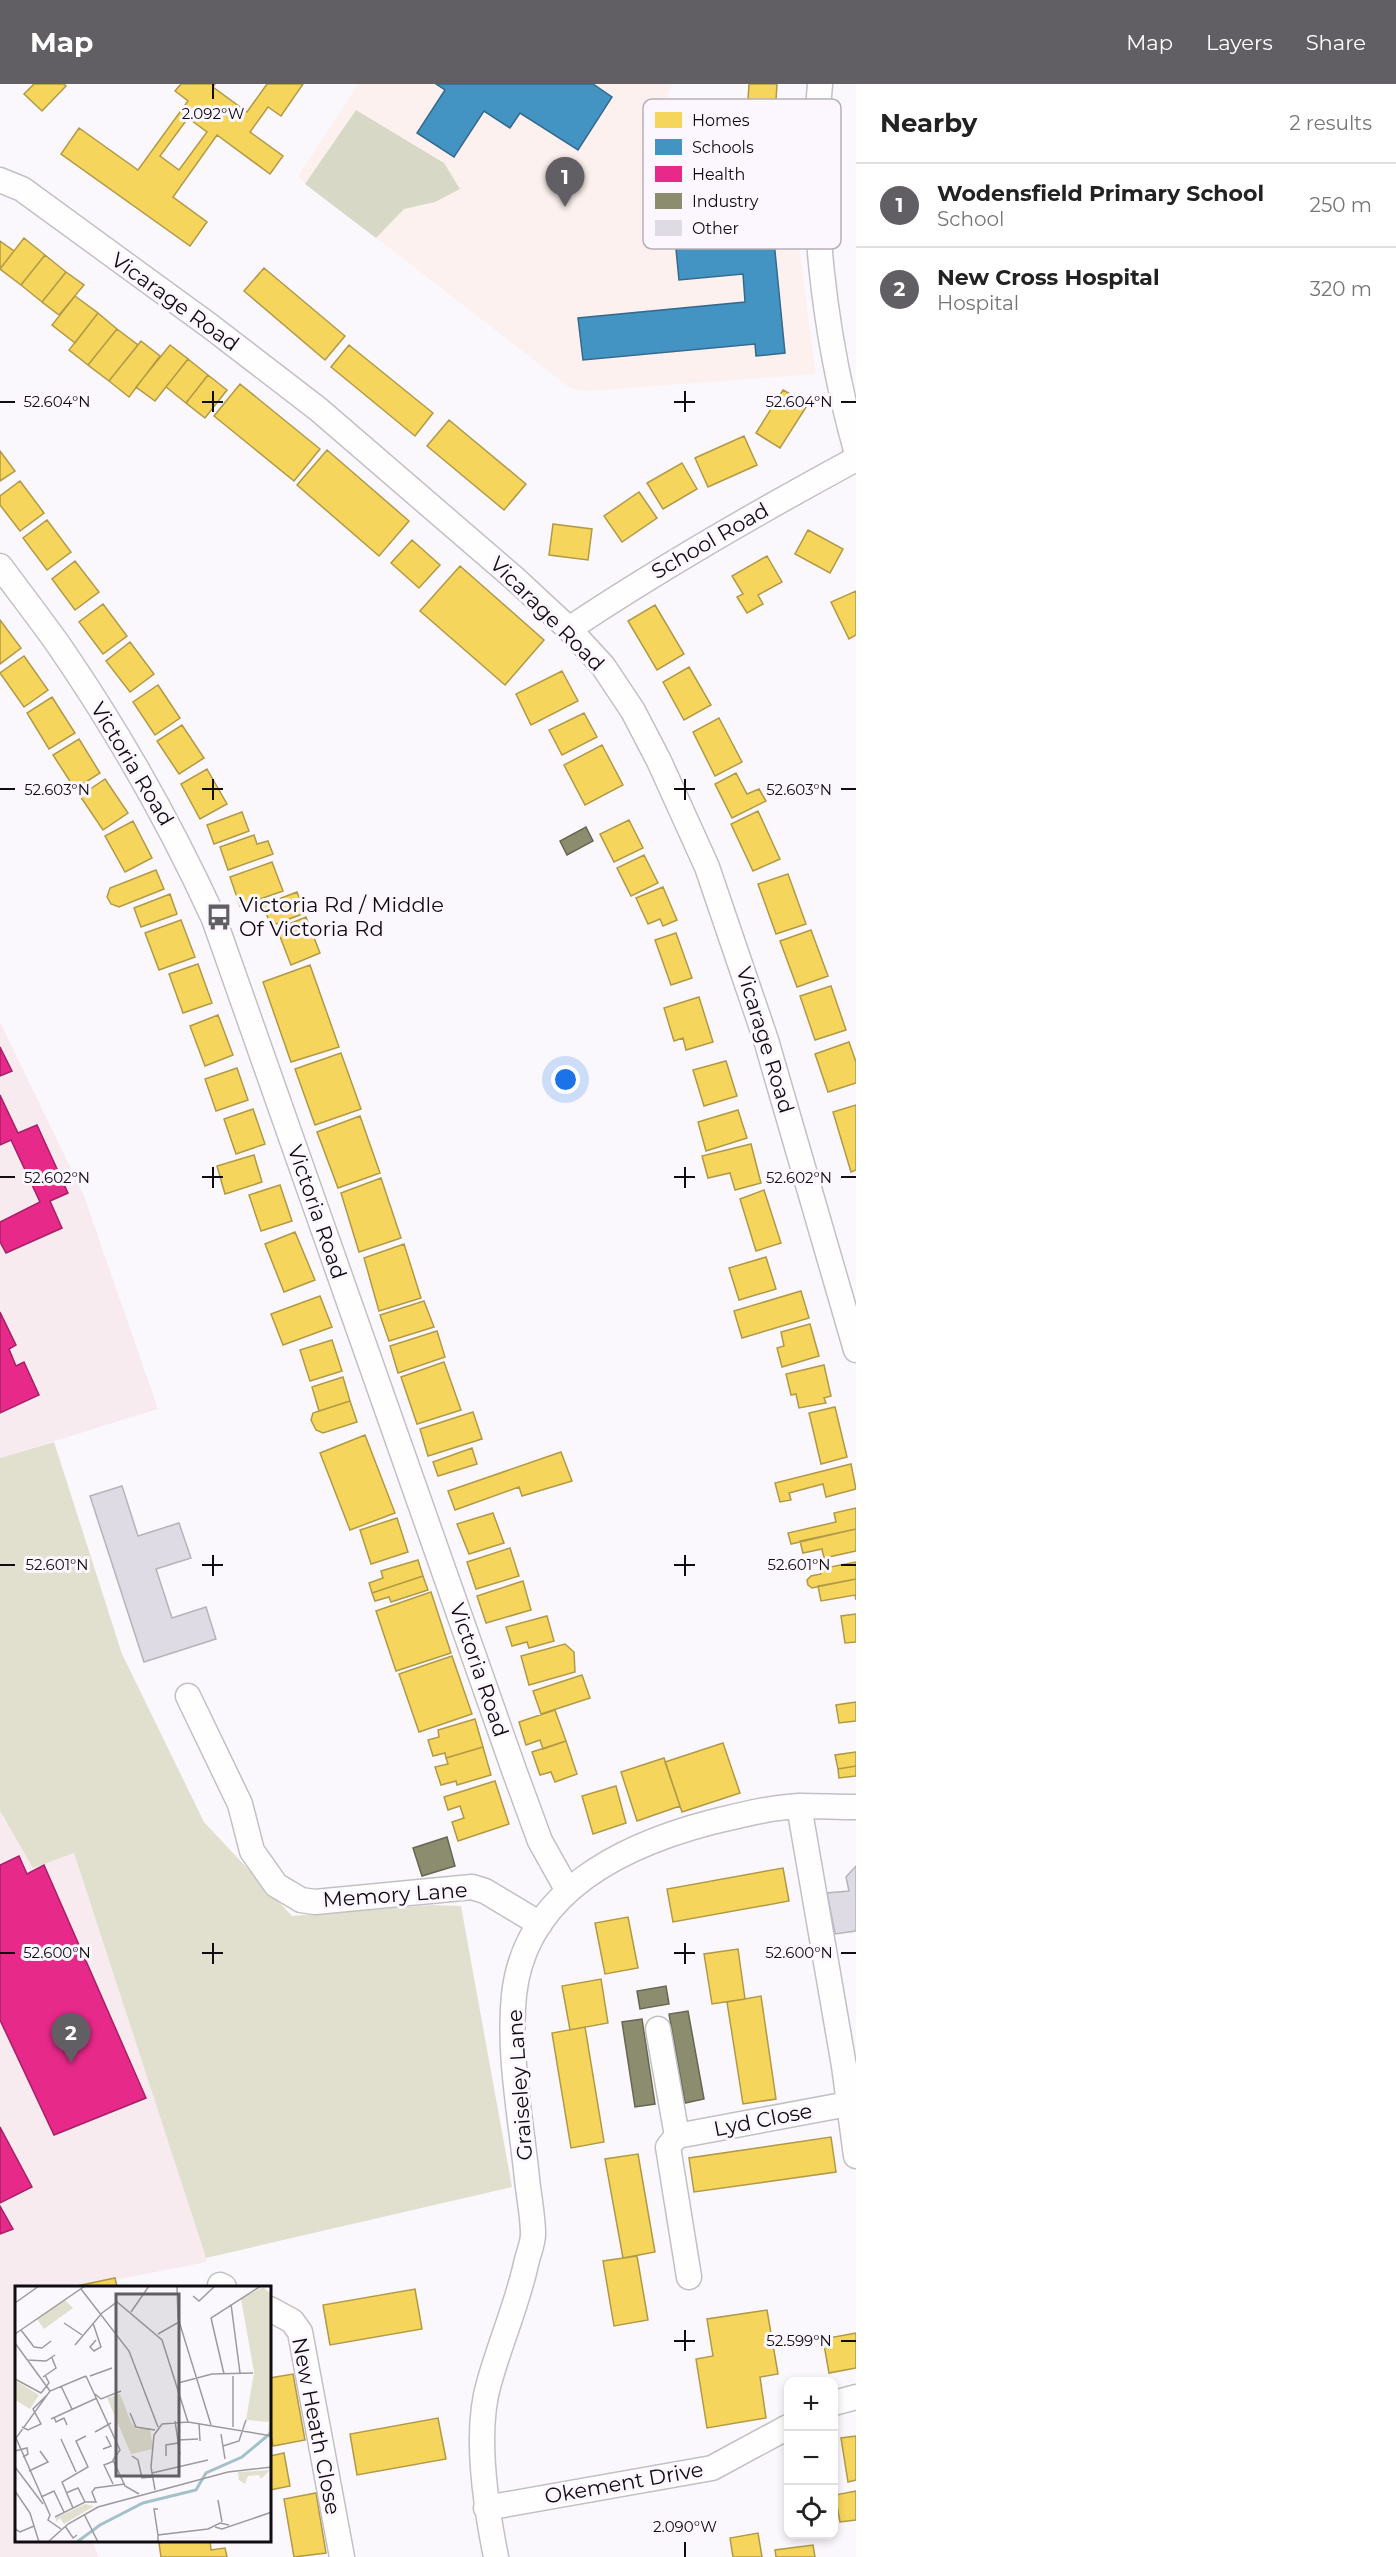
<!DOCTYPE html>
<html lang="en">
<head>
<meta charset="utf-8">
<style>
  body { margin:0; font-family:Montserrat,sans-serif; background:#f2f2f2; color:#222 }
  .controls { position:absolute; right:18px; bottom:18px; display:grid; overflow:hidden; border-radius:12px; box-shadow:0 3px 9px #0003 }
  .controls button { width:54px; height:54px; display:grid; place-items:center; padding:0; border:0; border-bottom:2px solid #e0e0e0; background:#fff; color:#222; font:30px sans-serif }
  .you { position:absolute; left:566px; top:996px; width:21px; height:21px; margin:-15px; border:4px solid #fff; border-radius:50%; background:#1a73e8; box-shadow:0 0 0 9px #1a73e833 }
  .badge { display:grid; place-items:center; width:39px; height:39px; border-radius:50%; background:#625f64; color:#fff; font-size:20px; font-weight:700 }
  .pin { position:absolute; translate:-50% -50px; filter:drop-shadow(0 2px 3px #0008) }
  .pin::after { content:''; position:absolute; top:32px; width:21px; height:18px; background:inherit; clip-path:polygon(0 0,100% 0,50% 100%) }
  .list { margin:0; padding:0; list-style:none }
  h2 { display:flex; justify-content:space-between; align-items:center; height:78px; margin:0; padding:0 24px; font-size:26px }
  h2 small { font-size:20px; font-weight:400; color:#767676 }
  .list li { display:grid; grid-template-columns:39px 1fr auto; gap:18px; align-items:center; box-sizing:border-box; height:84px; padding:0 24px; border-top:2px solid #e0e0e0 }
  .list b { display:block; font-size:22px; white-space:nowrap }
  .list p { margin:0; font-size:20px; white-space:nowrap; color:#767676 }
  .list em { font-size:20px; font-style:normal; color:#767676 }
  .icon { flex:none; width:33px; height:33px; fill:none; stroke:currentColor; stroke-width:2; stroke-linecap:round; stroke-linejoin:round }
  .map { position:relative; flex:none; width:856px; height:2473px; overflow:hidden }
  header { display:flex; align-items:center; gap:36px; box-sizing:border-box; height:84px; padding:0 30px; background:#625f64; color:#fff }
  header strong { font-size:28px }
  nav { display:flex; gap:33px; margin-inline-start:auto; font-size:21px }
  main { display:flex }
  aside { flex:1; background:#fff }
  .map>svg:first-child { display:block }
  .education { fill:#fcf1ee }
  .medical { fill:#f8ebef }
  .green { fill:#e1e0ce }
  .forest { fill:#d8d8c6 }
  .homes { fill:#f6d55c; stroke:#b19946; stroke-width:1.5; fill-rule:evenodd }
  .schools { fill:#4393c3; stroke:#346a8e; stroke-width:1.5 }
  .health { fill:#e7298a; stroke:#a62066; stroke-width:1.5 }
  .industry { fill:#8c8c6e; stroke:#676652; stroke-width:1.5 }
  .building { fill:#dedbe4; stroke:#b6b4ba; stroke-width:1.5 }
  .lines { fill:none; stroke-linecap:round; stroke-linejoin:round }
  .minor-casing { stroke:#c3c0c5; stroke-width:27 }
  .minor { stroke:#fefeff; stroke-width:24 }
  .ticks { fill:none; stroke:#100c12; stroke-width:2 }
  .labels { text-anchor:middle; stroke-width:6; stroke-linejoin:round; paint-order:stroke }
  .street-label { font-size:21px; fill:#100c12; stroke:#fcf7fe }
  .poi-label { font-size:21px; fill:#100c12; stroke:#fcf7fe; text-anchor:start }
  .inset-river { fill:none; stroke:#a3c1cb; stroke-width:3 }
  .inset-road { fill:none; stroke:#9d9a9f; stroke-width:1.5 }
  .view { fill:#625f64; fill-opacity:0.15; stroke:#625f64; stroke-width:3 }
  .inset-edge { fill:none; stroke:#100c12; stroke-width:3 }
  .key { fill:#fcf7fe; stroke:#b5b0b7; stroke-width:1.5 }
  .key-label { font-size:16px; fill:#100c12 }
  .ticks-label { font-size:15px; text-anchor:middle; fill:#100c12; stroke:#fcf7fe; stroke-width:6; stroke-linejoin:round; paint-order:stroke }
</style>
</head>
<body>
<header>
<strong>Map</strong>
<nav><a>Map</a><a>Layers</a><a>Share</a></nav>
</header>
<main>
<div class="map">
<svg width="856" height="2473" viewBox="0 0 856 2473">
  <rect width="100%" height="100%" fill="#fbf8fd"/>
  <!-- education -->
  <path class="education" d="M358,0H672L658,39L785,58L816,290L588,307L570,304L298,93Z"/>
  <!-- medical -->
  <path class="medical" d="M0,938L84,1112L158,1325L0,1374Z
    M0,1727L6,1739L74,1769L206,2174L207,2178L79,2203H16V2456L92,2457L99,2473H0Z"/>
  <!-- green -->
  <path class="green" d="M54,1358L122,1570L204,1738L292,1832L432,1821L461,1822L512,2103L206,2174L74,1769L33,1784L0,1727V1374Z"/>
  <!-- forest -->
  <path class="forest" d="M356,26L444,79L460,105L435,118L404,125L376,154L305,100Z"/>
  <!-- homes -->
  <path class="homes" d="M34,0H64L66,2L42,27L24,10Z
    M181,0H215L213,3L247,28L267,0H303L281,32L268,23L250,48L283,72L270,90L217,51L173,113L207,138L190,162L61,70L79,44L138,86L188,17L175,7ZM188,34L207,48L179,86L160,72Z
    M749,0H777L775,32L747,31Z
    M24,154L45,171L21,201L0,185Z
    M0,157L14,167L0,185Z
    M45,171L66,188L42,218L21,201Z
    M264,184L345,252L325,276L244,207Z
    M66,188L84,201L59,231L42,218Z
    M75,212L98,229L75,259L52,241Z
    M98,229L117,245L88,281L69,266Z
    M117,245L138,261L109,297L88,281Z
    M141,257L160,272L129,313L109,297Z
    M170,261L188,275L155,317L136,303Z
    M349,261L433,329L415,352L331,283Z
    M188,275L208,291L186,319L166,303Z
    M208,291L227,306L205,334L186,319Z
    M240,300L320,365L294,397L214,332Z
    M783,306L808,320L780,364L756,349Z
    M449,336L526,400L504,426L427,362Z
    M744,352L757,381L708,403L695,374Z
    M327,366L409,437L379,472L297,401Z
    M0,367L15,387L0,397Z
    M682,379L697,405L663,425L647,399Z
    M20,397L44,429L20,447L0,421V412Z
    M639,408L657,434L622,458L604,432Z
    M47,436L71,468L47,486L23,454Z
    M553,440L592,445L588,476L549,471Z
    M808,446L843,465L830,489L795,470Z
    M412,456L440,481L419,504L391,479Z
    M767,472L782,498L758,511L763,520L747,529L737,513L743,510L732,492Z
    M75,477L99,508L75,526L52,495Z
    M460,482L544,556L505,601L420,527Z
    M856,507V551L849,555L831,518Z
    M103,520L127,552L103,570L79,538Z
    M655,521L684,570L657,586L628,537Z
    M0,536L21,564L0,580Z
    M130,558L154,590L130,608L106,577Z
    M24,572L48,606L24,623L0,589Z
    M689,583L711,621L684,636L663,598Z
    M562,587L578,617L531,641L516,610Z
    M158,601L180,634L155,651L133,618Z
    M52,613L75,649L49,665L27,629Z
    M584,629L597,653L562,671L549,646Z
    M719,634L742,678L715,692L693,648Z
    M182,641L204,674L179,690L157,657Z
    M79,655L100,689L75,705L53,671Z
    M602,661L623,701L585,721L564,681Z
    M207,685L227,720L200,735L181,700Z
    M736,689L747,710L759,705L766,717L732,734L715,700Z
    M105,695L128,729L103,746L80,712Z
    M758,727L780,775L753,787L731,740Z
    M242,728L249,747L214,760L207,741Z
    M629,736L643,764L614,778L600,750Z
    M133,737L152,774L125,788L105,752Z
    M254,751L257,760L268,757L273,770L228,786L220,763Z
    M644,771L658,799L631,812L617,784Z
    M272,778L283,807L240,822L230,793Z
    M156,786L164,805L119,823L111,820L107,813L110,804Z
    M788,790L806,840L776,850L758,800Z
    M663,803L677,836L663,842L660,835L648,840L636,814Z
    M297,808L305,829L271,842L263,821Z
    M170,810L177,830L141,843L134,824Z
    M306,833L320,869L291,881L277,845Z
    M181,836L195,873L159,886L145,849Z
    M811,846L828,892L797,903L780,857Z
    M676,849L692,894L671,901L655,856Z
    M198,880L212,919L183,929L169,890Z
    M310,881L339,963L291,978L263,898Z
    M831,902L846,946L815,956L800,912Z
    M699,913L713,958L686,966L683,954L674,957L664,924Z
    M218,931L233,971L205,982L190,942Z
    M849,958L856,978V999L828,1008L815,970Z
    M341,969L361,1025L315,1041L295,985Z
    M726,977L737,1012L704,1022L693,986Z
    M237,984L248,1016L216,1027L205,995Z
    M856,1021V1086L851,1088L833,1028Z
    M253,1025L265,1060L236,1070L224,1035Z
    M738,1026L747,1054L706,1067L698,1038Z
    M360,1032L380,1089L338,1104L317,1048Z
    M751,1060L761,1099L735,1106L730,1089L708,1094L702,1072Z
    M254,1071L262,1098L225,1110L217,1082Z
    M381,1094L401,1154L359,1168L341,1109Z
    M280,1101L292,1137L261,1147L249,1111Z
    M764,1106L781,1159L756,1167L740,1115Z
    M295,1148L315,1196L284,1208L265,1160Z
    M404,1160L421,1214L379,1227L364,1174Z
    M766,1173L776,1205L739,1216L729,1184Z
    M801,1207L809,1234L742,1254L734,1227Z
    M320,1212L332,1243L283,1261L271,1230Z
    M424,1217L434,1243L389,1257L380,1231Z
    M810,1240L819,1272L782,1283L777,1264L784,1262L781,1248Z
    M437,1247L445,1273L398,1289L390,1262Z
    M332,1256L342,1287L310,1297L300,1266Z
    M444,1278L461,1326L417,1340L401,1293Z
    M824,1281L831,1312L824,1314L826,1319L799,1324L796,1310L791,1311L786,1290Z
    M343,1293L350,1317L319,1327L312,1303Z
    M350,1317L357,1338L323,1349L316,1346L311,1336L313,1329Z
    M835,1323L847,1373L821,1380L809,1329Z
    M473,1328L482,1355L428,1372L420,1345Z
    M365,1351L395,1429L350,1446L320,1369Z
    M472,1364L477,1380L438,1392L433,1378Z
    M561,1368L572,1397L522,1412L519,1403L455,1426L448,1407Z
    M851,1380L856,1405L826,1413L823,1400L789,1409L791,1416L780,1418L775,1399Z
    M856,1424V1445L791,1460L788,1449L836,1438L834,1429Z
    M493,1429L504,1459L469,1470L457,1440Z
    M397,1434L408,1468L371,1480L360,1446Z
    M856,1445V1467L824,1474L822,1465L803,1469L800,1457Z
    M510,1464L519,1492L476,1505L467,1478Z
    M418,1476L423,1492L372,1509L369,1499L383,1494L381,1487Z
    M856,1478V1495L812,1504L808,1501L807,1496L811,1492L821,1490L820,1485Z
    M423,1492L428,1506L391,1518L389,1513L375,1517L372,1509Z
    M856,1495V1516L855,1511L821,1517L818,1502Z
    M523,1497L531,1526L486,1539L477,1512Z
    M431,1508L451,1569L396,1587L376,1527Z
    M856,1530V1558L845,1559L841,1532Z
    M547,1532L554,1557L529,1564L527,1558L512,1562L506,1543Z
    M565,1560L574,1568L575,1588L529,1601L521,1572Z
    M452,1572L472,1630L419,1648L399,1590Z
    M582,1591L590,1614L541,1630L533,1607Z
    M856,1618V1637L839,1639L836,1621Z
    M555,1626L566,1657L543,1665L540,1656L526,1661L519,1638Z
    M475,1635L483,1663L446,1674L445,1669L433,1672L428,1656L439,1653L438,1646Z
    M566,1657L577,1690L555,1698L551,1688L540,1691L532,1668Z
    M723,1659L740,1709L682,1728L665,1678Z
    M483,1663L491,1691L457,1701L456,1697L441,1701L435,1683L448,1680L446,1674Z
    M856,1668V1682L838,1685L835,1671Z
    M664,1674L680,1722L637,1737L621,1688Z
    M856,1682V1692L839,1694L838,1685Z
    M495,1697L509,1740L458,1757L452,1738L464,1734L460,1722L448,1726L444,1713Z
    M616,1702L626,1739L593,1750L582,1712Z
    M783,1784L789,1817L673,1838L667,1805Z
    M628,1833L638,1884L605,1890L595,1839Z
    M738,1865L745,1915L712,1920L704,1870Z
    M601,1895L608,1939L570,1946L562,1902Z
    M761,1912L776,2015L743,2020L727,1918Z
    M585,1943L604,2058L571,2064L552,1949Z
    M831,2053L836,2088L694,2108L689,2074Z
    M638,2070L655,2168L623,2174L605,2075Z
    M637,2172L648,2236L614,2242L603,2177Z
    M115,2194L117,2203H72Z
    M415,2205L422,2245L330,2261L323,2221Z
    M767,2226L778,2290L760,2293L766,2334L707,2344L696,2275L713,2272L707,2235Z
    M856,2249V2284L829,2289L823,2255Z
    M293,2290L305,2356L273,2362L270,2344V2294Z
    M438,2334L446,2375L357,2391L350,2350Z
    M856,2352V2396L848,2398L841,2354Z
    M284,2369L290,2402L270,2406V2372Z
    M856,2407V2436L840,2438L835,2411Z
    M316,2409L326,2469L294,2473L284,2415Z
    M758,2449L762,2473H733L730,2454Z
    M175,2456H210L211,2466L225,2464L227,2473H161L159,2459Z
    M813,2461L815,2473H776L775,2466Z"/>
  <!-- schools -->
  <path class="schools" d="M436,0H593L612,13L578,66L520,29L510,44L484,27L454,73L417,49L445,6Z
    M767,86L785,269L756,272L755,260L583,276L578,234L745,218L743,190L679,196L676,165L738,159L734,125L663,132L660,96Z"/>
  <!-- health -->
  <path class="health" d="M0,963L12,987L0,992Z
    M0,1011L18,1049L37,1041L68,1109L50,1117L62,1144L6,1169L0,1158V1138L40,1118L11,1056L0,1061Z
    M0,1228L16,1261L9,1265L16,1282L24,1278L39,1311L0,1329Z
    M19,1772L27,1790L44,1781L146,2014L54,2051L0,1936V1781Z
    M0,2043L32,2103L0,2119Z
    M0,2122L13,2145L0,2150Z"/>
  <!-- industry -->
  <path class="industry" d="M586,743L593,757L567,771L560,757Z
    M447,1753L455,1782L422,1792L413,1764Z
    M666,1902L669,1920L640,1925L637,1907Z
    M688,1927L704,2015L685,2019L669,1930Z
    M642,1935L655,2020L635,2023L622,1938Z"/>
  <!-- building -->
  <path class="building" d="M122,1402L138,1452L179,1439L191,1474L156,1485L172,1534L206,1523L216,1555L144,1578L90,1412Z
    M856,1782V1847L835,1850L827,1809L849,1807L846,1793Z"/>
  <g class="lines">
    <!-- minor casing -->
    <g class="minor-casing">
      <path id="minor" d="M820,0C809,122 823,248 856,366
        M0,96L22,105L210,242L318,325L514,494L569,545L603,582L633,627L659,677L707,783L766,956L856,1266
        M0,482C20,509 41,536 60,563C119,649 171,741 214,835L514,1686L540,1757L568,1807
        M569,545C662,483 758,428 856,375
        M188,1612L240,1720L252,1767L276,1801L301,1816L315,1818L472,1803L485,1807L540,1840
        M799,1722L844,1982L856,2072
        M658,1945L677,2052
        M689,2193L668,2063L677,2052L848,2020
        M220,2201L224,2203
        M270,2225L292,2237L300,2248L342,2473
        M834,2319L856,2313
        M486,2424L712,2384L788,2343
        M496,2473C486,2423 474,2349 489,2299C500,2259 517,2221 526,2180C528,2170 533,2160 533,2150C533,2133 529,2113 527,2095C521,2035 508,1971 514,1911C525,1808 623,1761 712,1738C741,1731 771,1723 801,1722C819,1722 838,1723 856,1723"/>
    </g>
    <!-- minor -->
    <use href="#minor" class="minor"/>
  </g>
  <!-- ticks -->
  <path class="ticks" d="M213,0V15M213,307V328M685,307V328M0,318H15M202,318H223M674,318H695M841,318H856M213,695V716M685,695V716M0,705H15M202,705H223M674,705H695M841,705H856M213,1083V1104M685,1083V1104M0,1093H15M202,1093H223M674,1093H695M841,1093H856M213,1471V1492M685,1471V1492M0,1481H15M202,1481H223M674,1481H695M841,1481H856M213,1859V1880M685,1859V1880M0,1869H15M202,1869H223M674,1869H695M841,1869H856M685,2246V2267M674,2257H695M841,2257H856M685,2458V2473"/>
  <!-- icons -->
  <defs>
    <g id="bus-bare" transform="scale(2.07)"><path d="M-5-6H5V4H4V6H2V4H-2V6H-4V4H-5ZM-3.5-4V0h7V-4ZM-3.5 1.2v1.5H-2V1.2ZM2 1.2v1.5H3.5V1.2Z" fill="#625f64" stroke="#fcf7fe" stroke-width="2.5" paint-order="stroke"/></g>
  </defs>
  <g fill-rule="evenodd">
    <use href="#bus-bare" x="219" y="833"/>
  </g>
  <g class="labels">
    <!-- street labels -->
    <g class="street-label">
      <text transform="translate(175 218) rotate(36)" y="7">Vicarage Road</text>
      <text transform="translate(710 457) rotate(-30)" y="7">School Road</text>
      <text transform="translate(547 530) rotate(45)" y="7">Vicarage Road</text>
      <text transform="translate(132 680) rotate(59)" y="7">Victoria Road</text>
      <text transform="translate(765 956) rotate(73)" y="7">Vicarage Road</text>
      <text transform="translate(317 1128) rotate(71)" y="7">Victoria Road</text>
      <text transform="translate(479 1586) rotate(71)" y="7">Victoria Road</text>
      <text transform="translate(395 1811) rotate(-4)" y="7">Memory Lane</text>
      <text transform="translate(520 2001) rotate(-94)" y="7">Graiseley Lane</text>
      <text transform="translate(763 2036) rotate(-11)" y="7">Lyd Close</text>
      <text transform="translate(316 2342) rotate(79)" y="7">New Heath Close</text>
      <text transform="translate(624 2399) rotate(-10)" y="7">Okement Drive</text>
    </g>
    <!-- poi labels -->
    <g class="poi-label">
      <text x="239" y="828">Victoria Rd / Middle<tspan x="239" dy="24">Of Victoria Rd</tspan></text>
    </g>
  </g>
  <!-- overview -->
  <g transform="translate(15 2202)">
    <rect width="256" height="256" fill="#fbf8fd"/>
    <path d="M248,1L256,8L257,144L253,148L254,136L231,134L239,86L226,13ZM50,14L58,22L29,43L22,33ZM1,95L24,109L15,123L0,114ZM105,108L116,136L122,143L135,142L138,163L116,168L92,112ZM255,184L246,193L244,189L233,190L230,198L224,194L223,186ZM70,218L79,220L49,238L45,232L41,236V232Z" fill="#e1e0ce"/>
    <path class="inset-river" d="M62,256L85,239L128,217L181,204L191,187L227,171L257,146"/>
    <path class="inset-road" d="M162,0L163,32L196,139M66,3L114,65L143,141M178,10L184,15L200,0M0,17L24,0M216,18L225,87M116,26L134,0M49,37L67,49M78,37L86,61L79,65L75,61L81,54M6,44L19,61L27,62L36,55M0,48L70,0M143,48L164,36M0,57L35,105M60,59L87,27L102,16L147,54L173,136M12,74L31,75L40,69M209,88L196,32L246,0M71,90L105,164L98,174L110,200L124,208M75,90L97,82M218,90V141M28,91L41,82L37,72M0,93L26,107L34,97L30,89M163,97L197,88L238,87M46,100L57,123M80,108L86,113L106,105M115,127L121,141L140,144M39,131L41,136L49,132L52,139M36,133L82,112M160,135L165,169M184,137L185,155M7,141L13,144L26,138L18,123L32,109M80,146L96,137M206,148L210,173M46,153L61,186M163,154L183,153M208,160L224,155L231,134M88,163L96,160L91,150M0,165L12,162L13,168L8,171M117,170L123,174L127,192L137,191M151,170V159L163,157M0,181L28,218M14,185L33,176L25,165M137,187L193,174M98,198L89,179L99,175M140,204L136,181L139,149L147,138L173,136L257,150M0,205L15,227L24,256M51,207L63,202L70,216M26,211L39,205L49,226M203,214L207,236M58,222L47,196L73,181L61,155L71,150M143,223H139L143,249M69,228L83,256M40,231L70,216H81L77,206L80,202L110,198M50,240L58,252L62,249M200,241L207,243L257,226M0,243L5,246L19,240M46,243L33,234L35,229L1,152L35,105L71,90M33,256L53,238L83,221L213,186L257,181M143,256V249L193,243L205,237L214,239"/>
    <path class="view" d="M101,8H164V190H101Z"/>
    <rect width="256" height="256" class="inset-edge"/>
  </g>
  <!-- legend -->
  <rect x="643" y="15" width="198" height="150" rx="9" class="key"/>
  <rect x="655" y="28" width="27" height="16" fill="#f6d55c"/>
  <rect x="655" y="55" width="27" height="16" fill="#4393c3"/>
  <rect x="655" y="82" width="27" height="16" fill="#e7298a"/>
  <rect x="655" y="109" width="27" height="16" fill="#8c8c6e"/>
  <rect x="655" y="136" width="27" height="16" fill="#dedbe4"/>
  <g class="key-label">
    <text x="692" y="42">Homes</text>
    <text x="692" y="69">Schools</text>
    <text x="692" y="96">Health</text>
    <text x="692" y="123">Industry</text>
    <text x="692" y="150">Other</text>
  </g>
  <g class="ticks-label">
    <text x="213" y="35">2.092°W</text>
    <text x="57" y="323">52.604°N</text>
    <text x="799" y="323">52.604°N</text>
    <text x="57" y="711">52.603°N</text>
    <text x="799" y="711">52.603°N</text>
    <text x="57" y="1099">52.602°N</text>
    <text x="799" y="1099">52.602°N</text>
    <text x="57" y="1486">52.601°N</text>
    <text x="799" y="1486">52.601°N</text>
    <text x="57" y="1874">52.600°N</text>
    <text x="799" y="1874">52.600°N</text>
    <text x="799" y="2262">52.599°N</text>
    <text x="685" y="2448">2.090°W</text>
  </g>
</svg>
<div class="controls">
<button>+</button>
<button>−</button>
<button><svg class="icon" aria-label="locate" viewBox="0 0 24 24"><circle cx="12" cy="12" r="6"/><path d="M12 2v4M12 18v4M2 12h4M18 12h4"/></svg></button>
</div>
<div class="you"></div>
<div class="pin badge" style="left:565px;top:123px">1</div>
<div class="pin badge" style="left:71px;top:1979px">2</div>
</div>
<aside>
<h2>Nearby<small>2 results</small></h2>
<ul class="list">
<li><span class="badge">1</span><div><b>Wodensfield Primary School</b><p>School</p></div><em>250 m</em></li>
<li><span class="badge">2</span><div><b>New Cross Hospital</b><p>Hospital</p></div><em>320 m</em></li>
</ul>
</aside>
</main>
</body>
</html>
